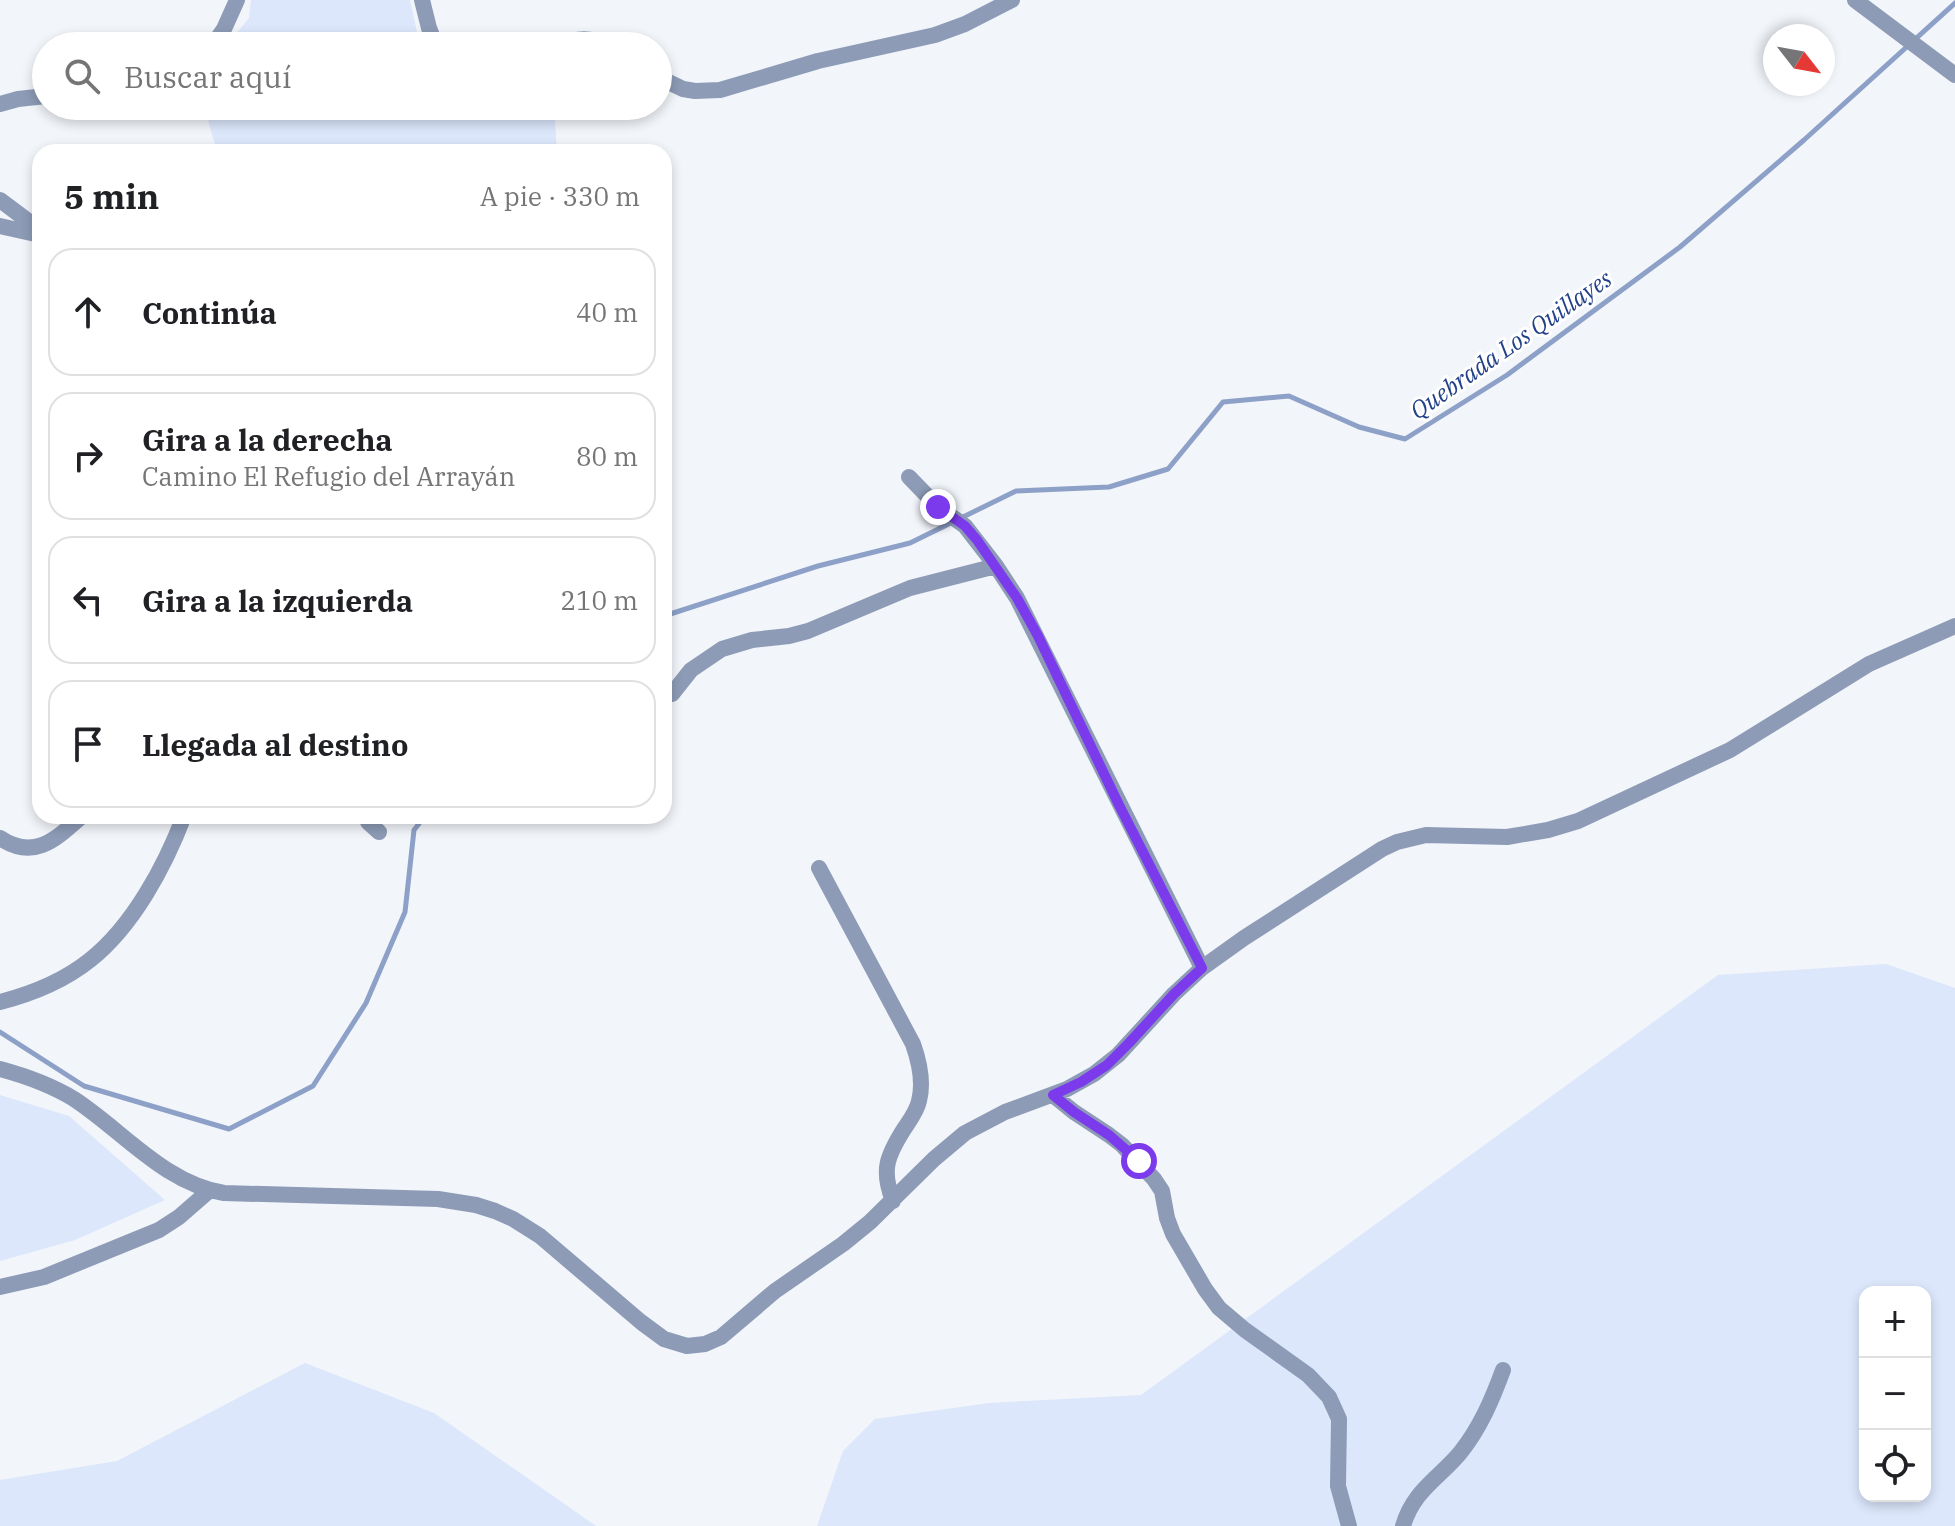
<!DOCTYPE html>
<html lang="es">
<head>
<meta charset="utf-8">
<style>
  body { margin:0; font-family:"IBM Plex Serif",serif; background:#f6f6f6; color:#202124 }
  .controls { position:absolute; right:24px; bottom:24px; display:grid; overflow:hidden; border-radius:16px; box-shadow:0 4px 12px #0003 }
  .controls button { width:72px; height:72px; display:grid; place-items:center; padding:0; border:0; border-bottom:2px solid #e0e0e0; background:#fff; color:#202124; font:40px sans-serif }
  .compass { position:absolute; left:1763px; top:24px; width:72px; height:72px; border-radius:50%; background:#fff; box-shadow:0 4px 12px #0003; rotate:121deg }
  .stop { position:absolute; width:24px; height:24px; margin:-18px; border:6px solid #7c3aed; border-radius:50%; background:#fff }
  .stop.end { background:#7c3aed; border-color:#fff; box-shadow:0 2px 8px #0008 }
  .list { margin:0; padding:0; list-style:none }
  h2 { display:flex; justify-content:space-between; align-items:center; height:104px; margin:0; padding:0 32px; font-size:34px }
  h2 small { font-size:26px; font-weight:400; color:#757577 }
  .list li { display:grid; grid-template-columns:52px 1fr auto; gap:24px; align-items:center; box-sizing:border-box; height:128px; margin:0 16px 16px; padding:0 16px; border:2px solid #e0e0e0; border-radius:24px }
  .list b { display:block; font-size:30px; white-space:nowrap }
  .list p { margin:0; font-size:26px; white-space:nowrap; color:#757577 }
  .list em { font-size:26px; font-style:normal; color:#757577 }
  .icon { flex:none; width:44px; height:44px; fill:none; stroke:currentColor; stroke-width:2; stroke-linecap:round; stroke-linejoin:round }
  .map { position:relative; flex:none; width:1955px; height:1526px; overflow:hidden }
  .search { position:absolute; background:#fff; box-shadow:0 4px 12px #0003; left:32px; top:32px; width:640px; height:88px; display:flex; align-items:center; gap:20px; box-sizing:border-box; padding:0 28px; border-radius:44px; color:#757577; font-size:30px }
  .panel { position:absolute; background:#fff; box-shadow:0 4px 12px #0003; left:32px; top:144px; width:640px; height:680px; border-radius:24px }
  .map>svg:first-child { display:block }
  .green { fill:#dce7fc; fill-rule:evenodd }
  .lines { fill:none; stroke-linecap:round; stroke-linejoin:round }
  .stream { stroke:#8da0c7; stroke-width:5 }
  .street { stroke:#8d9bb6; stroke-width:16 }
  .route { stroke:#7c3aed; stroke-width:10 }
  .labels { text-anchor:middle; stroke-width:6; stroke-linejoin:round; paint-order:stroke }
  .water-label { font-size:24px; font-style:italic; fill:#224189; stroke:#fff }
</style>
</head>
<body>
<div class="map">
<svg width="1955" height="1526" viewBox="0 0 1955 1526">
  <rect width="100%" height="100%" fill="#f2f5fa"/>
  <!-- green -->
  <path class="green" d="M251,0H410L420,46H226L249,18Z
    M204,106H554L557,152H217Z
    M1886,964L1955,988V1526H817L843,1451L875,1419L989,1403L1141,1395L1718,975ZM1865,1292H1925V1496H1865Z
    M0,1095L69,1116L165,1200L75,1240L0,1261Z
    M305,1363L434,1413L596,1526H0V1480L117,1461Z"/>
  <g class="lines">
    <!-- stream -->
    <path class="stream" d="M664,616L818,566L910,543L1016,491L1109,487L1168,469L1223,402L1289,396L1359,427L1405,439L1507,375L1680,247L1804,140L1955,3
      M0,1032L84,1086L229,1129L313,1086L366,1003L405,912L414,830L425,816"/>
    <!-- street -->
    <path class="street" d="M422,0L429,28L436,46
      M1855,0L1955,75
      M212,46L224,29L237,0
      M560,46C577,37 591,37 608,46
      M658,77L683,89L695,91L720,90L818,61L935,35L965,24L1012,0
      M0,104L18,99L46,96
      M0,200L40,230
      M0,226L40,235
      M909,477L938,507L965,526L996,566L1017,598L1202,968
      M672,694L691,670L722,649L752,640L789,636L808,631L910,588L996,566
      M366,816L368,822L379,832
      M0,838C34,861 56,839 82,816
      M819,868L913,1044C919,1061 924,1082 919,1101C917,1111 910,1120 904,1129C887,1156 881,1170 893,1201
      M0,1002C31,994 65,980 90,960C133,926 165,866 184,816
      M0,1069C26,1076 51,1085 74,1099C123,1131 164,1183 224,1193L438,1199L476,1205L495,1211L513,1219L540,1236L641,1322L664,1339L687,1346L705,1344L721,1337L775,1291L843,1244L870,1222L934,1159L965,1133L1005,1112L1067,1089L1094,1074L1118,1055L1174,994L1202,968L1244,938L1382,849L1397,842L1426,835L1507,837L1548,830L1578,821L1730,750L1869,664L1955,626
      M1053,1095L1074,1112L1109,1135L1122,1145L1154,1179L1162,1191L1167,1218L1173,1234L1205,1289L1219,1308L1245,1330L1308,1375L1329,1397L1339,1419L1338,1486L1349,1526
      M0,1287L44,1277L159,1230L179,1217L210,1190
      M1403,1526C1413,1491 1438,1479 1460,1453C1480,1428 1492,1400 1503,1370"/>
  </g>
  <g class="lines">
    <!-- route -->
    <path class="route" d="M938,507L965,526L977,540L1017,598L1038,636L1119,805L1202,968L1174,994L1129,1043L1107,1065L1081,1082L1053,1095L1074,1112L1109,1135L1139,1161"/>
  </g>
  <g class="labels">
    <!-- water labels -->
    <g class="water-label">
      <text transform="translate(1511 345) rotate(-35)" y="8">Quebrada Los Quillayes</text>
    </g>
  </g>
</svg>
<div class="controls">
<button>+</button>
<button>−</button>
<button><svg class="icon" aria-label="locate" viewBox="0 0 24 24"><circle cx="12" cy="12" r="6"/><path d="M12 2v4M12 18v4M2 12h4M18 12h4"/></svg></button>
</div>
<svg class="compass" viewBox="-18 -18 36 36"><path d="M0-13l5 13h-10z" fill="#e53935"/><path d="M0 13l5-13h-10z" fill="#757577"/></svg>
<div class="stop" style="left:1139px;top:1161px"></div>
<div class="stop end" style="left:938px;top:507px"></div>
<div class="search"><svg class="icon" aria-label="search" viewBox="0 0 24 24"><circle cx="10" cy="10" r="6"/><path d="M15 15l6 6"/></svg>Buscar aquí</div>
<section class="panel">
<h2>5 min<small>A pie · 330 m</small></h2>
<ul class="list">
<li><svg class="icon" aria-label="ahead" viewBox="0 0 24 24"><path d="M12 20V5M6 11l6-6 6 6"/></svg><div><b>Continúa</b></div><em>40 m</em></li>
<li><svg class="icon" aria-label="right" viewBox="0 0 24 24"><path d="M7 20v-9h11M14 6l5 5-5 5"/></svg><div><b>Gira a la derecha</b><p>Camino El Refugio del Arrayán</p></div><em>80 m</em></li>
<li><svg class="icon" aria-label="left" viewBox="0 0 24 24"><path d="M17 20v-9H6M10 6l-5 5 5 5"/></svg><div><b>Gira a la izquierda</b></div><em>210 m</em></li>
<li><svg class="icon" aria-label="arrive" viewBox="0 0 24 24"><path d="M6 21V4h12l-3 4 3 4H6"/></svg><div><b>Llegada al destino</b></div></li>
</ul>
</section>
</div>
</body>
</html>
